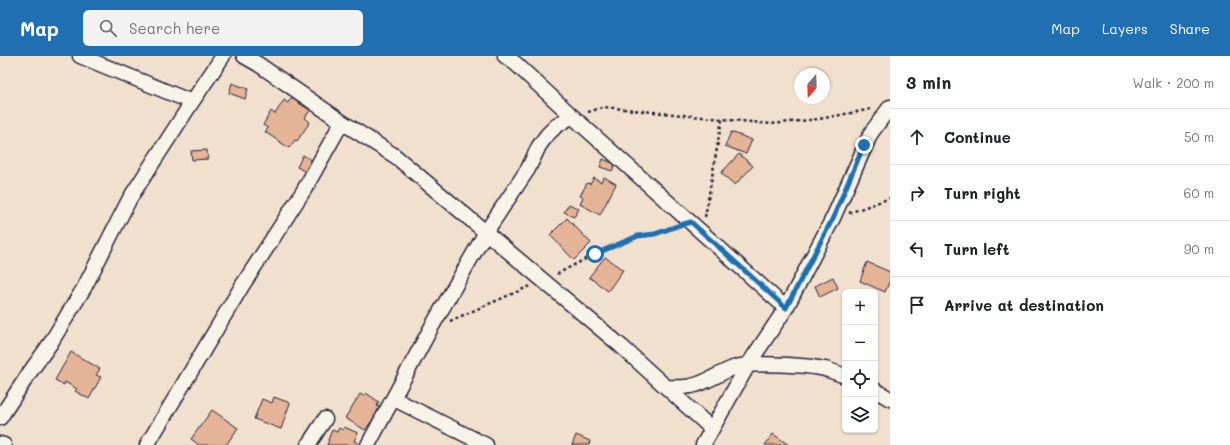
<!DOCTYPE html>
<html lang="en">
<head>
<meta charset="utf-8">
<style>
  body { margin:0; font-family:Mali,sans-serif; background:#f2f2f2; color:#202124 }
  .controls { position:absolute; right:12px; bottom:12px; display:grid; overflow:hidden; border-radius:6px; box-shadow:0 1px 3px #0004 }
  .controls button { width:36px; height:36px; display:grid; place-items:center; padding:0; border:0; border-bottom:1px solid #e0e0e0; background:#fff; color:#202124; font:20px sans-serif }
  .compass { position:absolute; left:794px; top:12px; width:36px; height:36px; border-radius:50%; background:#fff; box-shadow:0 1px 3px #0004; rotate:199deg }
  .stop { position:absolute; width:12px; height:12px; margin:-9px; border:3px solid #1f6fb2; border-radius:50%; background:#fff }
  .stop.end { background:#1f6fb2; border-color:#fff; box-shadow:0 1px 4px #0008 }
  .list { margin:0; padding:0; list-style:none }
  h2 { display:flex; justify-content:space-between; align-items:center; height:52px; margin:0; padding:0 16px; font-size:17px }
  h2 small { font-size:13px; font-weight:400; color:#757577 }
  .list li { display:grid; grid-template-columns:26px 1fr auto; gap:12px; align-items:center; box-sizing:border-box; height:56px; padding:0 16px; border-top:1px solid #e0e0e0 }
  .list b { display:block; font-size:15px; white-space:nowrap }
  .list em { font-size:13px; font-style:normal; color:#757577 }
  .icon { flex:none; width:22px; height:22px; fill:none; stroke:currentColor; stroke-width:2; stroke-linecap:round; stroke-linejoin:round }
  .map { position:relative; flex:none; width:890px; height:389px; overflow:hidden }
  header { display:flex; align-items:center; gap:24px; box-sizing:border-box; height:56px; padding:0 20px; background:#1f6fb2; color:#fff }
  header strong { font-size:19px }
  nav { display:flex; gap:22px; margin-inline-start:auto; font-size:14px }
  .search { width:280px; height:36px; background:#f2f2f2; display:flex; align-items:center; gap:10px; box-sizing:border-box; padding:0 14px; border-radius:6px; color:#757577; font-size:15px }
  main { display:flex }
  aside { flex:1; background:#fff }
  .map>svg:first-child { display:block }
  .building { fill:#e5b496; stroke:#22223b }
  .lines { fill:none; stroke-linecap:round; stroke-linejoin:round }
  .minor-casing { stroke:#22223b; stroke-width:17 }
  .path { stroke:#22223b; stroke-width:2.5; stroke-dasharray:3 3; stroke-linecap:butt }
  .minor { stroke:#f7f3e8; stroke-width:14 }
  .route { stroke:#1f6fb2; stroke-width:5 }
</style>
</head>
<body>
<header>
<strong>Map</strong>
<div class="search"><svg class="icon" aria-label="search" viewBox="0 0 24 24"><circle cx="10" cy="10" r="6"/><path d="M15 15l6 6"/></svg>Search here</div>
<nav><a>Map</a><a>Layers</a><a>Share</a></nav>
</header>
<main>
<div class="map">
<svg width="890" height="389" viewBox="0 0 890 389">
  <rect width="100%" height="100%" fill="#f2e0cf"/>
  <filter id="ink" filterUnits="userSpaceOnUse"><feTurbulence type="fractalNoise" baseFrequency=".025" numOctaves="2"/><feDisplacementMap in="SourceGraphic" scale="8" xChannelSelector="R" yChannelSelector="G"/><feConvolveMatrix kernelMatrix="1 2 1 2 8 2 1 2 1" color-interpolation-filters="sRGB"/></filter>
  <g filter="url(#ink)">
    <!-- building -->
    <path class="building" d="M232,27L248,33L245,43L229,37Z
      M291,42L310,54L305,62L310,66L297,85L295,84L289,92L265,76L268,72L263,69L271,55L275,58L284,44L288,47Z
      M731,76L752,84L746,98L725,90Z
      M207,94L208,103L192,104L191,95Z
      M739,98L753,110L735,129L721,117Z
      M303,99L315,106L309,118L297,111Z
      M603,103L615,108L612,115L600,111Z
      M604,121L616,128L600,159L580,148L583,141L580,140L587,127L590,128L594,122L601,126Z
      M569,148L579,153L574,161L564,156Z
      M567,162L591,187L574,204L550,179Z
      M605,201L623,214L608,235L589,221Z
      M867,206L890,216V224L885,236L860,225Z
      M833,221L838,232L820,241L815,230Z
      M71,296L100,313L96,319L101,321L89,343L75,335L77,333L65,326L64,329L55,324Z
      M366,337L379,346L377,350L381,353L375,369L371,366L365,374L345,362L360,338L364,340Z
      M274,341L290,347L281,373L254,363L262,343L272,347Z
      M212,354L238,372L226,389H199L191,383Z
      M344,371L358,377L354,385L358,387L357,389H327L329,384H328L332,374L337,376L339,372L343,374Z
      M773,378L789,389H765Z
      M576,379L590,385L589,389H572Z"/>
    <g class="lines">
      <!-- minor casing -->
      <g class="minor-casing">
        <path id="minor" d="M80,0L192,46
          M244,0L258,8L342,66L395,100L621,290L712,373
          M505,0L515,7L572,60L786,252
          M666,331C675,331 683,332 691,330C707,327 720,316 736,311C753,306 807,309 825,313C831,315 838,317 845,320
          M875,334L890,343
          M394,343L486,389
          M0,362L30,316L50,288L84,232L130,142L192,46L223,0
          M0,388L4,389
          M147,389L242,230L304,134L342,66
          M308,389L325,363
          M368,389L431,272L486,176L528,113L539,90L547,79L556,70L572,60
          M703,389L748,309L786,252L833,162L871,77L890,51"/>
      </g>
      <!-- path -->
      <path class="path" d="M588,56L604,51L771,68L819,63L872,53
        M849,157L890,142
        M705,161L722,63
        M557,218L595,198L628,184L639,180L655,178L676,170
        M450,265L530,230"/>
      <!-- minor -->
      <use href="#minor" class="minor"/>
    </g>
  </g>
  <g class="lines" filter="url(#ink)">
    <!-- route -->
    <path class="route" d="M595,198L638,180L655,178L680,169L691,166L786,252L833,162L864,89"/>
  </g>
</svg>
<div class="controls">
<button>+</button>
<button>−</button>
<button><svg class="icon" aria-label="locate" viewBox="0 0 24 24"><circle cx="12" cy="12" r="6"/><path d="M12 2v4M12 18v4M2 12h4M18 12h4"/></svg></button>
<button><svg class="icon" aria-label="layers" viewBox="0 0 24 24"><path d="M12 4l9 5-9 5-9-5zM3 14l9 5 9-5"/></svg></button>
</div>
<svg class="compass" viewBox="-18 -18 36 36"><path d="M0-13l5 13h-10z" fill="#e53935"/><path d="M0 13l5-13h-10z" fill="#757577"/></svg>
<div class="stop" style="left:595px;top:198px"></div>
<div class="stop end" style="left:864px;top:89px"></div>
</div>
<aside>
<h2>3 min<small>Walk · 200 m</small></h2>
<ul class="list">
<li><svg class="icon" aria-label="ahead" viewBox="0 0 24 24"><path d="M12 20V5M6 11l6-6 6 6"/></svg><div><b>Continue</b></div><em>50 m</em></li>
<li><svg class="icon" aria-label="right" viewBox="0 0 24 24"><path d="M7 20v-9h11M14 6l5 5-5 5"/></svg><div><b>Turn right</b></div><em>60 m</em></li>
<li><svg class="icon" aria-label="left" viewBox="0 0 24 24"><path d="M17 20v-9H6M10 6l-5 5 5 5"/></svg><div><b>Turn left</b></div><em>90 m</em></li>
<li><svg class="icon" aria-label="arrive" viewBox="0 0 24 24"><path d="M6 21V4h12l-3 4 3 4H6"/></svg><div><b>Arrive at destination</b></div></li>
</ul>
</aside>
</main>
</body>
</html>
